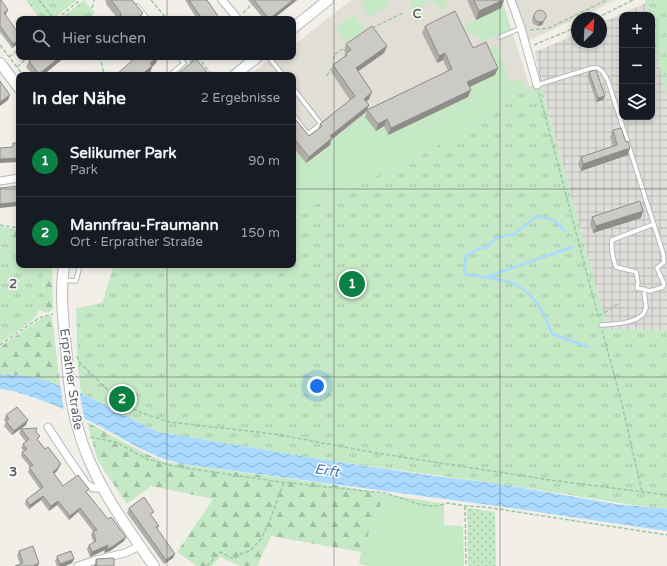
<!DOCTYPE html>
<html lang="de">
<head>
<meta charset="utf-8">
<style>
  body { margin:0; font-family:"Varela Round",sans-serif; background:#242831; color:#f1f3f6 }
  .controls { position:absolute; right:12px; top:12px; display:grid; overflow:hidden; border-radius:8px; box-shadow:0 2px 6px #0003 }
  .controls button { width:36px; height:36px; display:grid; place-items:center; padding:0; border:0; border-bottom:1px solid #363941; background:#171b24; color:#f1f3f6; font:20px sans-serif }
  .compass { position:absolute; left:571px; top:12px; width:36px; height:36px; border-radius:50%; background:#171b24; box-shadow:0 2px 6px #0003; rotate:24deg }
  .you { position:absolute; left:317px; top:386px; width:14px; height:14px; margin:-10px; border:3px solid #fff; border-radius:50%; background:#1a73e8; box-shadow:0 0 0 6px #1a73e833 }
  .badge { display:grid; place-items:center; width:26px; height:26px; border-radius:50%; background:#0b8043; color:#fff; font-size:13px; font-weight:700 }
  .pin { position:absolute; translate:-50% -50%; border:2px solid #fff; box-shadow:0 1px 4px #0006 }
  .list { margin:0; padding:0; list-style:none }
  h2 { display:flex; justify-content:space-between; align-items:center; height:52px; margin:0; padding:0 16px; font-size:17px }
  h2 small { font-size:13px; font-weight:400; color:#9ea1a6 }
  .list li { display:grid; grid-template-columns:26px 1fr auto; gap:12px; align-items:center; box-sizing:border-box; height:72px; padding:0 16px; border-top:1px solid #363941 }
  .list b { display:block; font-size:15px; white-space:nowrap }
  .list p { margin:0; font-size:13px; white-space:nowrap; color:#9ea1a6 }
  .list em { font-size:13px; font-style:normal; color:#9ea1a6 }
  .icon { flex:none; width:22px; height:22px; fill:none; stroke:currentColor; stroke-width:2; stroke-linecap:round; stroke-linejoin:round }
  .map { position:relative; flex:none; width:667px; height:566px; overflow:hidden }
  .search { position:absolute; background:#171b24; box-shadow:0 2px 6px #0003; left:16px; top:16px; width:280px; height:44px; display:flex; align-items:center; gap:10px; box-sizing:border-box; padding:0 14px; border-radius:8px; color:#9ea1a6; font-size:15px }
  .panel { position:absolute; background:#171b24; box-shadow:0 2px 6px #0003; left:16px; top:72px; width:280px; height:196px; border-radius:8px }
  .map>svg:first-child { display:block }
  .industrial { fill:url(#industrial-grid) }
  .education { fill:#e1ded6 }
  .grass { fill:#c5e8c5 }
  .forest { fill:url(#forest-firs) }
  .park { fill:url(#park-tufts) }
  .garden { fill:url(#garden-dots) }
  .water { fill:url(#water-waves) }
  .pier { fill:#f1efe8 }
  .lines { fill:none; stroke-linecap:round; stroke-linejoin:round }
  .stream { stroke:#aadaff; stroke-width:2.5 }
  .lane-casing { stroke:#b5b8bc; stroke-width:5.5 }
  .street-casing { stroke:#b5b8bc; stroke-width:9 }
  .secondary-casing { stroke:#b6babf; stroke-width:12 }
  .path { stroke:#9cc7a9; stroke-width:1.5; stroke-dasharray:4 2; stroke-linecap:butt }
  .lane { stroke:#fff; stroke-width:3.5 }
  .street { stroke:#fff; stroke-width:7 }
  .secondary { stroke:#fff; stroke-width:10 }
  .wall { fill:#afaea9 }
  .shaded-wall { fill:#8f8d8a }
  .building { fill:#cccac5; stroke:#8f8d8a }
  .grid { fill:none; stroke:#5f6368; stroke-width:1; stroke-opacity:0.55 }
  .labels { text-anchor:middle; stroke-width:3; stroke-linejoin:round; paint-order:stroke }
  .street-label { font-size:13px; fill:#5f6368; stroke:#fff }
  .water-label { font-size:14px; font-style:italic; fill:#4174aa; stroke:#fff }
  .grid-label { font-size:13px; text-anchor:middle; font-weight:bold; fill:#5f6368; stroke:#fff; stroke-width:3; stroke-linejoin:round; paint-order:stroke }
</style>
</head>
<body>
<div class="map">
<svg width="667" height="566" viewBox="0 0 667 566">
  <defs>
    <pattern id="industrial-grid" width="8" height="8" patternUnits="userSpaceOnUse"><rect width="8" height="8" fill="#e0deda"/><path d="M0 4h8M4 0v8" fill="none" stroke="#b9b8b5"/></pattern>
    <pattern id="forest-firs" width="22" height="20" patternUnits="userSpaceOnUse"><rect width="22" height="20" fill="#c5e8c5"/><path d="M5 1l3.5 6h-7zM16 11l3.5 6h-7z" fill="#a3c0a4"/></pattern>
    <pattern id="park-tufts" width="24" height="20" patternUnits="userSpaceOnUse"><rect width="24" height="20" fill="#c5e8c5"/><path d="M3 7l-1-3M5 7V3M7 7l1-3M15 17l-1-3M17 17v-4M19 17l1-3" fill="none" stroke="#a3c0a4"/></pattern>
    <pattern id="garden-dots" width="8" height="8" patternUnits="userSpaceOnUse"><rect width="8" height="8" fill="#c5e8c5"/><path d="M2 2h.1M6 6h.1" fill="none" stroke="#a3c0a4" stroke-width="1.8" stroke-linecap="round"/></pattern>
    <pattern id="water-waves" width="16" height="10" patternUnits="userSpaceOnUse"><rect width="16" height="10" fill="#aadaff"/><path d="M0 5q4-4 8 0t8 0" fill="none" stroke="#8eb4d2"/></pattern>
  </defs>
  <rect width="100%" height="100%" fill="#f1efe8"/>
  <!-- industrial -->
  <path class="industrial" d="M646,3L648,15H622V117H652V32L667,99V330L608,329L541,84L535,52L577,34V42H601V23Z"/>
  <!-- education -->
  <path class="education" d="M351,0H502L530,87L426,153L293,215V75H250L273,57L276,59L278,57H293V46Z
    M513,0H616L528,41Z"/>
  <!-- grass -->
  <path class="grass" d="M365,0H386L389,4L370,17L360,3Z
    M411,0H445L448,7L441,10C438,3 434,0 426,1L421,9L424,18L416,23L410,11Z
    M502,0L511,29L484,42L467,30L465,27L467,24L500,8Z
    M354,15L364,30L346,43L336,28Z
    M496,44L510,83L522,78L525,89L426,153L293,215V156L298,152L307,163L328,143L363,115L375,130L384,126L389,135L431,111L433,114L468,97L464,88L484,49Z
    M385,494L444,504V525L463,526L464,566H368L359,564L361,552Z"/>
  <!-- forest -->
  <path class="forest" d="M0,226L19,230V245L7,240L0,239Z
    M37,265H52L53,308L50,312C45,313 43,312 39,309C46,294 46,279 37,265Z
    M51,316L52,317L60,386C40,379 21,375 0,374V347L42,318Z
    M87,422L144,453L165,462L334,485L385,494L361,552L271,536L257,566H240L220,557L212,566H197L177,552L213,499L151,486L127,504L98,461Z"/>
  <!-- park -->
  <path class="park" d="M26,0H77L53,19H40Z
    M84,0L95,13L88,19H60Z
    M645,0H667V99L652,32V15H648Z
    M540,82L608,329L667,330V509L653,508L493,483L332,461L158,432L81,393L78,368L76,308L102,303L114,265H293V215L426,153L525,89Z
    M0,239L7,240L19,245V265H37L43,274L44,298L38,313L32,321L0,343Z"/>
  <!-- garden -->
  <path class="garden" d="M467,508L495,512L496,566H468Z"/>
  <!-- water -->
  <path class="water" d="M0,374L18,375L41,379L60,386L81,393L158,432L332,461L434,476L493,483L615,504L667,509V531L497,506L182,464C152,457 132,444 105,429C83,417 61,407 38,399C26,395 13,390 0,389Z"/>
  <!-- pier -->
  <path class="pier" d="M60,383L79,391L85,421L64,411Z"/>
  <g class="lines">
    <!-- stream -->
    <path class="stream" d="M565,231L554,220L537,216L514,234L496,238L487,247L478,249L466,256L464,274L486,277L572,247
      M487,277C496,279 507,280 515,284C536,295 544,313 552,334L589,347"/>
    <!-- lane casing -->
    <g class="lane-casing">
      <path id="lane" d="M137,6L148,19
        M500,37L521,28
        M270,59L283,75
        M170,75L184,63L179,57
        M537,85L592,68H598L603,72L608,81L663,253L664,262L657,268L664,284L663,287L650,291L637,288L638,282L636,272L616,267C613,259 611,249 612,240L654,224
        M293,88L321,124L308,134L293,115
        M63,280L76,281L80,265
        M601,325C613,324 643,324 646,308C646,302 644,295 644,289"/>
    </g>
    <!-- street casing -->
    <g class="street-casing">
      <path id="street" d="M222,0L238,19
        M511,0L521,28L537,85
        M0,181L19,178
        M48,427L67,456L87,485L94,488H101
        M78,566L96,560L125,553L140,546"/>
    </g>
    <!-- secondary casing -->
    <g class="secondary-casing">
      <path id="secondary" d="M293,28L328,0
        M0,63L19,88
        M235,75L257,57
        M64,265C60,292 63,320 66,347C68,373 70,400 77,425C91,479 123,522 154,566"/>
    </g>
    <!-- path -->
    <path class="path" d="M39,0L54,19
      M151,0L167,19
      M92,8L94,0
      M243,13L253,3
      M597,18L633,0
      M57,19L80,0
      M372,28L403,13
      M530,30L549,28L607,0
      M0,45L23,75
      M534,45L577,27
      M9,57L19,49
      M98,57L102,64L104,75
      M198,57L212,75
      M190,62L198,57
      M17,67L28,57L31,61
      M327,76L330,70L333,67L334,55L346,47
      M539,93L599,319
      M0,225L19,228
      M599,316L618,304
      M602,330L622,404L642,492
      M0,345L39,318L53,314
      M77,356L79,362L114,396L126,405L142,413L170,422L275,434L376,453L550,480L667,495
      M90,437L116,442L147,459L173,466L280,482L385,493L422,505L430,506H437L448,503L465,506L485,507L667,535
      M465,506L466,566
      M207,566L220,552L234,559L242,553L250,551L261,539L270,520L284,482"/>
    <!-- lane -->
    <use href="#lane" class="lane"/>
    <!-- street -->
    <use href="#street" class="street"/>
    <!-- secondary -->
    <use href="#secondary" class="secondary"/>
  </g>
  <!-- wall -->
  <path class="wall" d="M0,0L6,14L5,15L19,40V43L12,48L0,32Z
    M105,0H132L141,16L144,19H118L106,4V2Z
    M185,0H207L220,19H197Z
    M248,0H297L273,19H264Z
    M467,0H504L501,8L476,20Z
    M534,15L544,21L542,25L538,26L533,24L532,19Z
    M425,26L473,48L495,75L469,87L468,97L388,135L384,126L376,131L365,117L367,110L448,71L443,60L437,63L422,33Z
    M346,44L387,46L384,53L358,71L372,92L369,99L366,102L369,105L366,112L331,140L330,145L306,163L293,147V116L309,136L318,129L320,124L350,100L331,72L333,65L344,57L346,53L344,51Z
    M34,57H65L43,75H33L26,67L29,61Z
    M133,57H158L156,63L152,67L150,73L147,75H116L131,62Z
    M589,72L605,96L603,100L596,102L588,77Z
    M613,130L626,142L628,155L581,171L578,164L581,157L613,146L610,137Z
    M592,217L641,218L593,233L590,224Z
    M6,415L26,425L12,435L4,426L6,422L4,420Z
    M21,429L36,432L38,440L59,468L57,471L54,474L63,486L87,493L124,541L110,551L104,553L105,550L90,557L87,549L89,545L94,543L91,535L93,531L78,512L69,520L57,505L49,511L41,500L29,509L25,504L26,500L40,489L28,472L30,467L21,456L22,452L24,451L21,448L23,444L26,442L19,433Z
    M129,508L152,516L159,526L157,529L173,558L164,564L127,513Z
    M19,551L39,563L20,564L17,555Z
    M57,556L74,559L72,563L65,566H57L55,561Z
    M96,559L114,566H94Z"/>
  <!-- shaded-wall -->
  <path class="shaded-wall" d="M293,0H297L273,19H269Z
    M504,0L501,8L476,20L479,11Z
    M8,10L6,14L2,17L4,13Z
    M546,16L542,25L538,26L539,22Z
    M19,40V43L12,48L13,44Z
    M387,46L384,53L353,75L356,68Z
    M445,53L443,60L437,63L439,56Z
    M60,57H65L43,75H39V74Z
    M158,57L156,63L152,67L150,73L147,75H141L150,63Z
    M498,68L495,75L465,89L467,82Z
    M471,90L468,97L388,135L391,128Z
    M372,92L369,99L362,106L364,99Z
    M10,95L8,100L0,106V102Z
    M605,96L603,100L596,102L598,98Z
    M369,105L366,112L331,140L330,145L306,163L309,157L330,136Z
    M387,119L384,126L376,131L378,124Z
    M630,148L628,155L581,171L583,164Z
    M19,158V162L0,163V159Z
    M19,202V206L0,208V204Z
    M643,211L641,218L593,233L596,226Z
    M28,420L26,425L12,435L14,431Z
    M61,464L57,471L51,476L53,472Z
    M43,496L41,500L29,509L30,505Z
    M58,501L57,505L49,511L51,506Z
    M80,508L78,512L69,520L70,516Z
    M126,537L124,541L110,551L104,553L105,550L90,557L92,552Z
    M175,554L173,558L164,564L166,560Z
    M74,559L72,563L65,566H59L60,564Z
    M39,563L38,566H33Z"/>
  <!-- building -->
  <path class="building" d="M0,0H1L8,10L4,13L19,34V40L13,44L0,26Z
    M111,0H132L143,13L140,15L144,19H124L120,14L121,13Z
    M189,0H207L220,19H202Z
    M254,0H293L269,19Z
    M474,0H503L479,11Z
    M534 16a6 6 0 1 1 12 0a6 6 0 1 1-12 0Z
    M455,11L473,48L486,42L498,68L467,82L471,90L391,128L387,119L378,124L367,110L452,69L445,53L439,56L425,26Z
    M372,26L387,46L356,68L372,92L364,99L369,105L330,136L332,138L309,157L293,137V116L309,136L322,126L320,124L355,96L333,65L347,55L345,54L351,50L346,44Z
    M34,57H60L39,74L29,61Z
    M134,57H158L150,63L152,66L141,75H116L135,58Z
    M196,59L207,72L203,75H176Z
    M596,70L605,96L598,98L589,72Z
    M84,72L86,75H80Z
    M0,81L10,95L0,102Z
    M621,128L626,142L628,141L630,148L583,164L581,157L617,145L613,130Z
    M13,143H19V158L0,159V148L13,147Z
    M19,186V202L0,204V188Z
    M640,201L643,211L596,226L592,217Z
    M17,407L28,420L14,431L6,421L9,419L6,415Z
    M37,428L36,432L40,436L37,439L45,449L48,447L61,464L58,466L59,467L53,472L63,486L78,475L89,489L86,492L108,519L111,517L126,537L112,547L106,549L108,545L92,552L89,545L96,541L93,531L97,530L80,508L70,516L58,501L51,506L43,496L30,505L26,500L43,487L29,467L33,465L22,452L27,449L23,444L29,439L21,429Z
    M144,497L154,512L150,514L159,526L156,527L175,554L166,560L129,508Z
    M33,546L39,563L33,566H15L23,563L19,551Z
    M71,551L74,559L60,564L57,556Z
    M114,558V566H94L97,565L96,559Z"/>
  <!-- grid -->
  <path class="grid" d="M167,0V19M334,0V566M500,0V566M167,57V75M0,189H19M293,189H667M167,265V566M0,377H667"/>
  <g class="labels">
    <!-- street labels -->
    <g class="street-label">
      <text transform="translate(72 379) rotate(82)" y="5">Erprather Straße</text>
    </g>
    <!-- water labels -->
    <g class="water-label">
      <text transform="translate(327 470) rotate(8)" y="5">Erft</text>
    </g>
  </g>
  <g class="grid-label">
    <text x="417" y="18">C</text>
    <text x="13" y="288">2</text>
    <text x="13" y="476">3</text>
  </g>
</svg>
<div class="controls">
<button>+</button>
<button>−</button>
<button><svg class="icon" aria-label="layers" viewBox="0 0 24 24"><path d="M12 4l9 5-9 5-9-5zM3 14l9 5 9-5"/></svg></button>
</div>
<svg class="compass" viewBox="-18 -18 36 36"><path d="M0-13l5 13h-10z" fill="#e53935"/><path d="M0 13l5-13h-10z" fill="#9ea1a6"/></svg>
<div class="you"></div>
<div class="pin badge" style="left:352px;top:284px">1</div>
<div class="pin badge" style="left:122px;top:399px">2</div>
<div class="search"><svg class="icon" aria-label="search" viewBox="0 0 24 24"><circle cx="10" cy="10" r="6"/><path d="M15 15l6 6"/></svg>Hier suchen</div>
<section class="panel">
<h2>In der Nähe<small>2 Ergebnisse</small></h2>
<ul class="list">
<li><span class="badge">1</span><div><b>Selikumer Park</b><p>Park</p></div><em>90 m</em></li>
<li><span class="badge">2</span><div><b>Mannfrau-Fraumann</b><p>Ort · Erprather Straße</p></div><em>150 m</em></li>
</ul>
</section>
</div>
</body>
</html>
